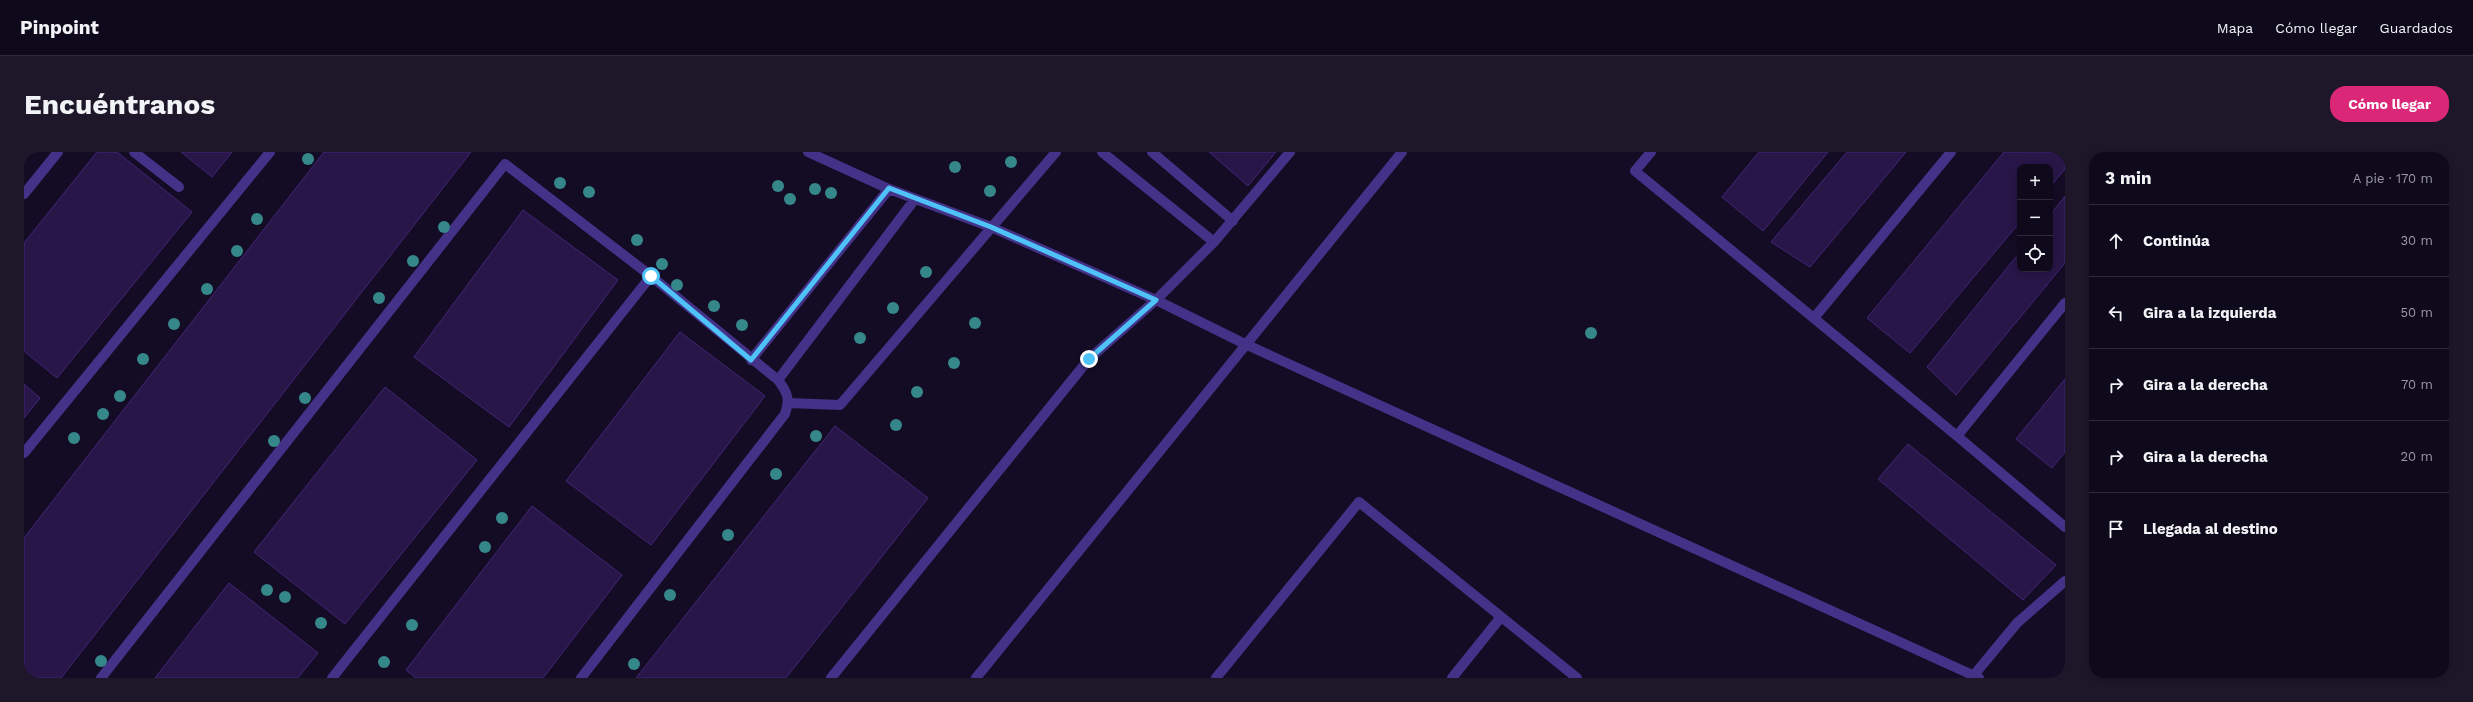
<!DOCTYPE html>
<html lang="es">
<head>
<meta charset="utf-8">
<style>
  body { margin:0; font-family:"Work Sans",sans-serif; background:#1d1729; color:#f1f3f6 }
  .controls { position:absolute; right:12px; top:12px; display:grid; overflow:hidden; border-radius:8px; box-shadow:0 2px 10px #0003 }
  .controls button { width:36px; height:36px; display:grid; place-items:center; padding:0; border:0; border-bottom:1px solid #2f2a3b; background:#0f091c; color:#f1f3f6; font:20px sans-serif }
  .stop { position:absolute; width:12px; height:12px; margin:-9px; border:3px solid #4fc3f7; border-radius:50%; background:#fff }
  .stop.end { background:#4fc3f7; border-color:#fff; box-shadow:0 1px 4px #0008 }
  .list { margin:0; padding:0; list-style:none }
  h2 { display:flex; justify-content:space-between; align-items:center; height:52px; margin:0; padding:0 16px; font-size:17px }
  h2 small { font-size:13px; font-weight:400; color:#9b9aa3 }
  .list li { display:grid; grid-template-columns:26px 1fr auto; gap:12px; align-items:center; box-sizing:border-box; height:72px; padding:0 16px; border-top:1px solid #2f2a3b }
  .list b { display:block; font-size:15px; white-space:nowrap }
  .list em { font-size:13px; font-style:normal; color:#9b9aa3 }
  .icon { flex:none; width:22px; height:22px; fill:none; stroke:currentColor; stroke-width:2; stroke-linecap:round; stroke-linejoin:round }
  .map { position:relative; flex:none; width:2041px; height:526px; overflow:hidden; border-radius:16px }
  header { display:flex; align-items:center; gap:24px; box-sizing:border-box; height:56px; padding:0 20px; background:#0f091c; border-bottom:1px solid #2f2a3b }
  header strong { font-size:19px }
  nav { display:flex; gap:22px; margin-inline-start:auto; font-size:14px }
  .intro { display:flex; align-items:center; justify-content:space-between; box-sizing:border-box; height:96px; padding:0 24px }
  h1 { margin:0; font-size:28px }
  .button { padding:10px 18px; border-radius:16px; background:#db2777; color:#fff; font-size:14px; font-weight:700 }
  main { display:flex; gap:24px; padding:0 24px }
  aside { flex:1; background:#0f091c; border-radius:16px; box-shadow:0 2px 10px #0003 }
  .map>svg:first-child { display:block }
  .building { fill:#281648; stroke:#422676 }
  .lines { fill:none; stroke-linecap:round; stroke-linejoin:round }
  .minor { stroke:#433288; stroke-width:10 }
  .tree { fill:#35878a }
  .route { stroke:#4fc3f7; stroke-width:5 }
</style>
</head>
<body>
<header>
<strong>Pinpoint</strong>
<nav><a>Mapa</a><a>Cómo llegar</a><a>Guardados</a></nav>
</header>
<div class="intro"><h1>Encuéntranos</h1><a class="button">Cómo llegar</a></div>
<main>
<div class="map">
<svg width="2041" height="526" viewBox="0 0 2041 526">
  <rect width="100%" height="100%" fill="#140c25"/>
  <!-- building -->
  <path class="building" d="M73,0H93L168,60L33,226L0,199V91Z
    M157,0H208L188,25Z
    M300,0H447L37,526H0V386Z
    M1185,0H1252L1224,34Z
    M1735,0H1804L1739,79L1698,45Z
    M1823,0H1882L1786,115L1747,90Z
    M1980,0H2041V17L2026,35V15H1996V70L1886,201L1843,166Z
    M2041,44V111L1932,243L1903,215L1996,100V117H2026V63Z
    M499,58L594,128L485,275L390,205Z
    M656,180L741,244L627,393L542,329Z
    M2041,227V300L2028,316L1992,287Z
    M0,232L16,246L0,266Z
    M361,235L453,308L321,472L230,400Z
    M811,274L904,346L762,526H612Z
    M1884,292L2032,413L1999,448L1854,327Z
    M508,354L598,423L519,526H392L382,518Z
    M205,431L294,501L274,526H131Z"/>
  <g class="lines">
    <!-- minor -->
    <path class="minor" d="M110,0L155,35
      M784,0L865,37L967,75L1132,148L1221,192L1955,526
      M1078,0L1190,90
      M1128,0L1209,69
      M1627,0L1611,19L1933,284L2041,375
      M0,42L34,0
      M1790,166L1927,0
      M727,208L865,37
      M765,251L816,253L1032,0
      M1933,284L2041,151
      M0,301L246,0
      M1950,523L1993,471L2041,429
      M77,526L481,12L627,124L754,228
      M308,526L627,124
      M557,526L761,262C766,247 764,241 754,228L891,47
      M807,526L1065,207L1132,148L1190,90L1266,0
      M952,526L1378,0
      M1192,526L1335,350L1553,526
      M1428,526L1477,465"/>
  </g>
  <!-- trees -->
  <g class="tree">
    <circle cx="284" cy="7" r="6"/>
    <circle cx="987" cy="10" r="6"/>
    <circle cx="931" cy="15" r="6"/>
    <circle cx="536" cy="31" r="6"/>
    <circle cx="754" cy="34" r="6"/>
    <circle cx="791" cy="37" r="6"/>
    <circle cx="966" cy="39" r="6"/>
    <circle cx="565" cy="40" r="6"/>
    <circle cx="807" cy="41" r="6"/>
    <circle cx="766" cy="47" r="6"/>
    <circle cx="233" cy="67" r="6"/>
    <circle cx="420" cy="75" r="6"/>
    <circle cx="613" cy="88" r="6"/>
    <circle cx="213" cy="99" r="6"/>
    <circle cx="389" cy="109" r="6"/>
    <circle cx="638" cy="112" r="6"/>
    <circle cx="902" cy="120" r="6"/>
    <circle cx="653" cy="133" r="6"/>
    <circle cx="183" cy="137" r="6"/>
    <circle cx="355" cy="146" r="6"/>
    <circle cx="690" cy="154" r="6"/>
    <circle cx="869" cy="156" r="6"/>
    <circle cx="951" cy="171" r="6"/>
    <circle cx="150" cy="172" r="6"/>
    <circle cx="718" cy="173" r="6"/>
    <circle cx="1567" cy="181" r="6"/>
    <circle cx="836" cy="186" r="6"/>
    <circle cx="119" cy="207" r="6"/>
    <circle cx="930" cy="211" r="6"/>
    <circle cx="893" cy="240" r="6"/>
    <circle cx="96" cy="244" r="6"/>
    <circle cx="281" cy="246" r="6"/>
    <circle cx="79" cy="262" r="6"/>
    <circle cx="872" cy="273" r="6"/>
    <circle cx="792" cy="284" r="6"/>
    <circle cx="50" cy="286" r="6"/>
    <circle cx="250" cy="289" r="6"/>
    <circle cx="752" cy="322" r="6"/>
    <circle cx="478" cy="366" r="6"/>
    <circle cx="704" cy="383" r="6"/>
    <circle cx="461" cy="395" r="6"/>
    <circle cx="243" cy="438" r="6"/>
    <circle cx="646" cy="443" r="6"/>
    <circle cx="261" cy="445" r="6"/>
    <circle cx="297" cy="471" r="6"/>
    <circle cx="388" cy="473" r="6"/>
    <circle cx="77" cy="509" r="6"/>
    <circle cx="360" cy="510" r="6"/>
    <circle cx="610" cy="512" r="6"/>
  </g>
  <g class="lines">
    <!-- route -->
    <path class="route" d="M627,124L727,208L865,36L967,75L1132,148L1065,207"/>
  </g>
</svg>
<div class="controls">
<button>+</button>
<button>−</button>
<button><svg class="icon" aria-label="locate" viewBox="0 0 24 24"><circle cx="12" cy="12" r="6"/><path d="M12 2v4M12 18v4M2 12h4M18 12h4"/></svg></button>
</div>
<div class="stop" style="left:627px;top:124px"></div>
<div class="stop end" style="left:1065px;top:207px"></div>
</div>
<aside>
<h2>3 min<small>A pie · 170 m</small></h2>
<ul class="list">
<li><svg class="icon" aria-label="ahead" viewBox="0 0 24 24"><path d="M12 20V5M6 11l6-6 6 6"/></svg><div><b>Continúa</b></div><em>30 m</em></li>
<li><svg class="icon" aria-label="left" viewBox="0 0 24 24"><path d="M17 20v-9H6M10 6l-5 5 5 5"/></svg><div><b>Gira a la izquierda</b></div><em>50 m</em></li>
<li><svg class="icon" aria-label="right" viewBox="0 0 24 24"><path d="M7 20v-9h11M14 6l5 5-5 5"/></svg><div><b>Gira a la derecha</b></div><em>70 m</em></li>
<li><svg class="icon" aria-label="right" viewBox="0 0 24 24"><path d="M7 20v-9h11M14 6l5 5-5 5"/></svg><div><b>Gira a la derecha</b></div><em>20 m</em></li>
<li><svg class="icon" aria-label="arrive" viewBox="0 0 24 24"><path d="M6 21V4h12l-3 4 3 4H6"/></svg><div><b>Llegada al destino</b></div></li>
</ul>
</aside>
</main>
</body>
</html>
